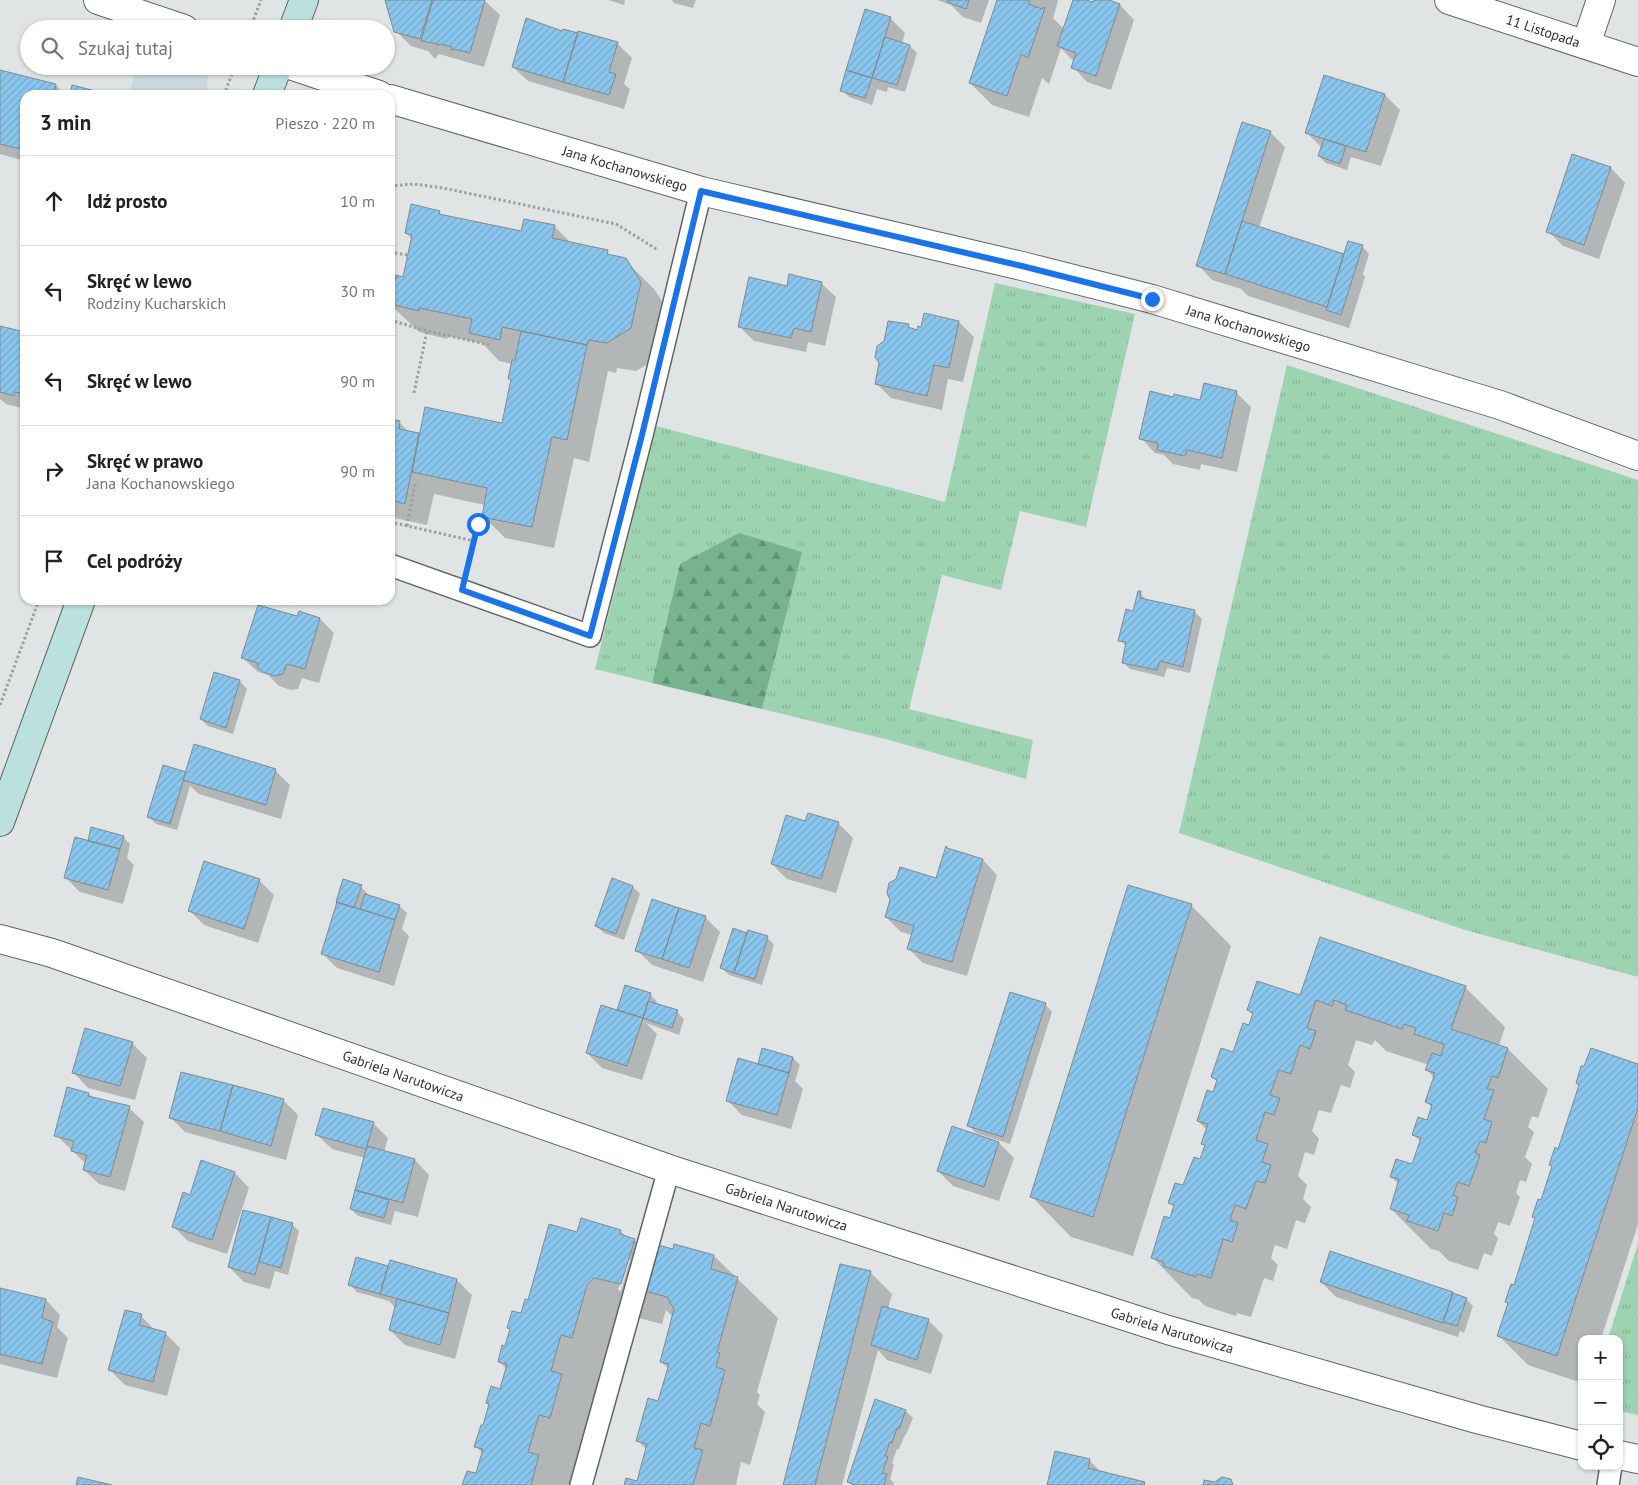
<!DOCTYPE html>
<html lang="pl">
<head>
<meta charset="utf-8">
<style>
  body { margin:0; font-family:"PT Sans",sans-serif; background:#f2f2f2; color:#202124 }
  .controls { position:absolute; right:15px; bottom:15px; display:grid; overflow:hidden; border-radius:10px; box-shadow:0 1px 4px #0004 }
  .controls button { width:45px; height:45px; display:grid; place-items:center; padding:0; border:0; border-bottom:1px solid #e0e0e0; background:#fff; color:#202124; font:25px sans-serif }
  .stop { position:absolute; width:15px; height:15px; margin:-11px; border:4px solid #1a73e8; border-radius:50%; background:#fff }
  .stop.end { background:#1a73e8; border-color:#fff; box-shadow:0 1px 5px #0008 }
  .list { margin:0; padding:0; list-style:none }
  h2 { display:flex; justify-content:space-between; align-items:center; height:65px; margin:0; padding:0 20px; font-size:21px }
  h2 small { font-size:16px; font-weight:400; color:#757577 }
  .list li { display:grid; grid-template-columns:32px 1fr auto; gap:15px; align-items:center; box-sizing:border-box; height:90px; padding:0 20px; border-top:1px solid #e0e0e0 }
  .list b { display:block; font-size:19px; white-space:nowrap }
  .list p { margin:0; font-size:16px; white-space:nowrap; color:#757577 }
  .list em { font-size:16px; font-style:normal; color:#757577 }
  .icon { flex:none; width:28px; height:28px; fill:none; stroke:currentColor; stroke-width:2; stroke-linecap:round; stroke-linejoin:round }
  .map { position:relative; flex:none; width:1638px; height:1485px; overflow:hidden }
  .search { position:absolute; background:#fff; box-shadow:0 1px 4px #0004; left:20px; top:20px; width:375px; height:55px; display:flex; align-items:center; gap:12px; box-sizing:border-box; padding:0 18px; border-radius:28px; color:#757577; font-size:19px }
  .panel { position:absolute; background:#fff; box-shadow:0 1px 4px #0004; left:20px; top:90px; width:375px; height:515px; border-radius:15px }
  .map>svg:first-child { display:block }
  .built { fill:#ccd9dc }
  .grass { fill:url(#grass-tufts) }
  .forest { fill:url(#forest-firs) }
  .shadow { fill:#0003; fill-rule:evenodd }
  .building { fill:url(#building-hatch); stroke:#85888a }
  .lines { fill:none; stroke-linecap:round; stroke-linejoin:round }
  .lane-casing { stroke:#606465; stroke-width:24 }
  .street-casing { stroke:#606465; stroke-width:30 }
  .secondary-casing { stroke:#606465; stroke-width:30 }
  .path { stroke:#9ca0a0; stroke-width:3; stroke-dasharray:2.5 2.5; stroke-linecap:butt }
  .lane { stroke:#fff; stroke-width:21 }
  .street { stroke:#fff; stroke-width:28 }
  .secondary { stroke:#bae1dd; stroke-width:28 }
  .route { stroke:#1a73e8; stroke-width:6 }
  .labels { text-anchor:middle; stroke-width:5; stroke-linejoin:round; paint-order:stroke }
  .street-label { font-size:14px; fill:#2e3030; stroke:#edf2f3 }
</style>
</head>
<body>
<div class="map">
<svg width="1638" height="1485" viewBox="0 0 1638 1485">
  <defs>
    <pattern id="grass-tufts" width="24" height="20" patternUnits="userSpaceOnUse" patternTransform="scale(1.25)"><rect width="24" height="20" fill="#9dd3b1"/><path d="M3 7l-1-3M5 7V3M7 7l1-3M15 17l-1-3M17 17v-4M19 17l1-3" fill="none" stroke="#88b599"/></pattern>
    <pattern id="forest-firs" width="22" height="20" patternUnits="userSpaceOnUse" patternTransform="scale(1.25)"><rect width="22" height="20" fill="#77b38e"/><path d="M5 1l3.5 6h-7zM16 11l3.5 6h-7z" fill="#629274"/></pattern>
    <pattern id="building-hatch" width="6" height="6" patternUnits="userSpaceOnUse" patternTransform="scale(1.25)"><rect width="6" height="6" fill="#89c6ed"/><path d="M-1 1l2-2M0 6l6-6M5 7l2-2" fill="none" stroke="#7ac"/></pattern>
  </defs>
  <rect width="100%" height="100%" fill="#e0e4e5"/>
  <!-- built -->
  <path class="built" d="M136,66H181L208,76L206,95H129Z"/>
  <!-- grass -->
  <path class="grass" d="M995,283L1135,314L1086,527L1020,511L1001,590L942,575L909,709L1033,740L1026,779L889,740L762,709L801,553L680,564L652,683L595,669L656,426L945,502Z
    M1287,365L1638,480V977L1465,930L1179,833Z
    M1638,1243V1415L1619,1411V1339H1608Z"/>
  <!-- forest -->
  <path class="forest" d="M739,533L802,552L762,709L652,683L680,564Z"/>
  <!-- shadow -->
  <path class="shadow" d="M386,0L485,1L500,15L484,67L439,54L435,59L428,51L411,46L396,31Z
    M608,0H625L624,5Z
    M672,0H696L693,8L674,3Z
    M937,0H989L981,23L963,17L951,5Z
    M998,0H1057L1058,1L1053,18L1064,29L1074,0H1082L1094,4L1095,0H1105L1120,5L1134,20L1111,90L1087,82L1073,67V61L1061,48L1049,84L1042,78L1029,117L992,105L970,83Z
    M890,18L905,33L902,44L910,46L917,53L905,92L888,87L887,92L877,89L872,105L849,97L842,90Z
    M563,32L617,43L632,58L624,84L630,89L624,109L528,81L513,67Z
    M0,72L56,85L65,95H25V161L0,154Z
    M1325,76L1385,95L1400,110L1381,166L1351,157L1347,170L1326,163L1319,156L1322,148L1306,132Z
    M1270,132L1285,147L1259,228L1345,255L1362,246L1369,254L1363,274L1365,277L1349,328L1248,296L1241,289L1212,280L1198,265Z
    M1573,156L1611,168L1625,183L1599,259L1563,246L1548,231Z
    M439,212L443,216L522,233L554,226L571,243L607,252L612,257L625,260L654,289L669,312L660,357L636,371L617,368L616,373L608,371L589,462L574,458L554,548L505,538L483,516L485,505L434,494L427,525L390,517V420L400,423L409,432L420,434L503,425L512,381L509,378L512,364L499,361L482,343L448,336L447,339L419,332L390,304L404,278L412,239L406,233Z
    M821,283L836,297L825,346L808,342L806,352L754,341L739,326L788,287Z
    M959,322L974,337L963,382L948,379L942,410L891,398L877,384L880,363L908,325L912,330L918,331Z
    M0,327L25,333V409L6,404L0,399Z
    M1236,392L1251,407L1237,472L1201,464L1200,470L1173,464L1164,455L1155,453L1141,438L1174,398L1201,402Z
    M1140,593L1147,601L1195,612L1202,619L1190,673L1167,668L1164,677L1130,669L1123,662L1127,647L1120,640L1134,613Z
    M298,618L320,619L334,633L319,683L302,678L298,689L291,690L279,686L268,675L258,672L243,658Z
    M215,674L240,681L247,689L233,734L208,726L201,719Z
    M275,770L290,785L281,819L199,794L190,786L177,830L156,824L149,817L186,773Z
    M806,823H838L853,838L836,893L787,879L772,864Z
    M123,837L130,844L127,858L134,865L123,904L80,892L65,877L89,842Z
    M983,860L997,875L967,976L923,963L908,948L912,935L901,932L886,917L891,900Z
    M259,880L274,895L258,943L204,925L190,911Z
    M613,880L633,887L640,894L624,940L604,933L596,926Z
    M361,887L368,894L367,896L399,906L407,913L402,929L409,936L394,986L337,968L322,953Z
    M1191,905L1231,946L1133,1256L1071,1237L1031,1196Z
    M705,917L720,932L703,982L652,965L637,950Z
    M734,930L748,934L767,937L774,945L762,985L729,975L722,968Z
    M1465,987L1505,1027L1499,1046L1508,1049L1548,1089L1538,1118L1532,1116L1528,1127L1534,1132L1525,1157L1532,1164L1526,1182L1520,1180L1516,1193L1520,1197L1510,1226L1498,1222L1494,1234L1498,1238L1492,1256L1484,1253L1478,1270L1449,1261L1439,1251L1431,1249L1391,1209L1399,1184L1391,1177L1413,1166L1421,1142L1414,1135L1428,1122L1432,1108L1427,1102L1434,1078L1427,1070L1429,1065L1386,1051L1375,1040L1372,1045L1356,1040L1348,1065L1355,1072L1350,1088L1341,1085L1331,1113L1319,1110L1312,1131L1319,1139L1314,1155L1305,1152L1298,1176L1307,1185L1303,1199L1311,1207L1305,1223L1296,1220L1287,1249L1275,1245L1271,1258L1278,1265L1273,1281L1264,1278L1251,1317L1237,1313L1236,1316L1205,1306L1199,1300L1192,1298L1152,1257L1175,1208L1170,1203L1184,1187L1201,1161L1206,1147L1203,1143L1207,1130L1198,1121L1214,1094L1218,1082L1213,1077L1234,1054L1250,1026L1253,1015L1248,1010L1301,997Z
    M650,994L657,1002L656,1005L677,1012L684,1019L679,1035L646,1023L657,1034L642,1080L602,1068L587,1053L622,1013Z
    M1045,1004L1052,1012L1010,1144L976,1133L969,1126Z
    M132,1043L147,1058L135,1100L88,1088L74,1073Z
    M793,1058L800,1065L795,1081L803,1089L791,1129L742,1115L727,1100Z
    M1638,1065V1224L1601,1339H1582V1383L1528,1365L1499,1336L1509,1304L1507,1302L1515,1286L1559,1150Z
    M89,1094L93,1098L129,1108L144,1122L125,1191L99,1184L84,1170L86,1164L56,1135Z
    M283,1100L298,1115L286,1160L185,1132L170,1117Z
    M373,1123L388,1138L384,1152L415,1160L429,1175L418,1217L395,1211L391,1225L358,1216L351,1209L365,1158L332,1149L317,1135Z
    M953,1128L999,1143L1014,1158L999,1201L953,1186L938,1171Z
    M235,1173L249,1188L227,1254L188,1241L173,1226L190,1196Z
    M244,1211L292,1224L299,1231L288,1275L275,1271L270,1289L244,1282L229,1267Z
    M620,1231L627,1237L634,1240L655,1260L674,1250L714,1256L778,1318L757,1392L760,1395L757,1404L765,1412L750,1465L741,1462L736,1485H626L638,1483L647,1450L638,1441L659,1403L669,1369L661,1362L673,1317L666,1310L662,1324L635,1317L579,1455L571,1485H464L476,1475L483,1454L476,1446L484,1427L490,1405L488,1403L501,1391L507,1369L499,1362L506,1348L511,1330L508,1328L522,1315L529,1301L578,1233ZM627,1260H630L621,1291L618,1290Z
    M1331,1253L1453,1293L1466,1299L1473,1306L1464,1333L1460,1331L1458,1337L1336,1297L1321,1282Z
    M391,1262L457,1280L472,1295L455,1359L405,1345L390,1330L396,1308L389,1301L357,1292L350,1285L387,1267L389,1268Z
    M870,1272L892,1294L888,1309L928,1320L943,1335L931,1374L887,1360L878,1350L842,1485H784Z
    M0,1289L46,1300L60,1315L57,1327L68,1338L57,1378L0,1364Z
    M141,1316L156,1331L165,1333L180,1348L167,1396L125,1385L110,1370Z
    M906,1411L913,1418L906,1435H905L899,1449H897L892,1463L894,1465L890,1479L894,1483L893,1485H852L849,1481Z
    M1089,1460L1102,1473L1144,1483L1146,1485H1048Z"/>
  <!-- building -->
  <path class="building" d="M385,0H432L420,39L394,32Z
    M433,0H485L470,53L453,49V50H451L452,47L440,44L438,46V44L421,41Z
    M948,0H969L966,9L947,2Z
    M997,0H1030L1028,4L1042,9L1043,7L1045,8L1028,58L1021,54L1007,96L969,83Z
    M1073,0H1086L1093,2L1094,0H1109L1120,4L1096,76L1071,68L1076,53L1057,46Z
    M865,9L891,17L872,78L846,70Z
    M526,18L562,31L563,29L578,33L563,82L512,67Z
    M578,31L618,42L609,72L616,74L609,95L563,82Z
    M885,37L910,45L897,85L872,78Z
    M0,70L56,84L54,95H25V150L0,144Z
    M846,70L872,78L865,98L840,91Z
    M1324,75L1385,94L1366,152L1305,133Z
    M72,85L111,95H70Z
    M1242,122L1271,131L1225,274L1196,266Z
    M1324,139L1346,146L1340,164L1318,156Z
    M1572,154L1611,167L1584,245L1546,232Z
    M411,204L440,211L439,214L521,231L524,219L555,225L552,238L608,250L607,254L626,258L641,282L631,328L607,343L589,340L587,345L502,327L500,340L469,333L472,319L419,308V311L390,304L396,275L403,277L412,235L405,233Z
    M1242,221L1344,254L1327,307L1225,274Z
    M1348,241L1363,245L1341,315L1326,310Z
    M789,274L822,282L811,332L794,328L791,338L738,327L749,277L787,286Z
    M924,313L959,321L949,368L934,365L927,396L875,384L879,363L875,357L877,346L884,341L888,321L909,324L908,327L917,330L918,326L921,327Z
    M0,326L25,332V394L15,392L14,396L0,392Z
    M521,331L587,345L567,440L552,437L532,527L482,517L487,488L412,472L425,407L502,423L511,379H508L512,360H515Z
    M1204,383L1237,391L1222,458L1187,450L1185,456L1157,450L1158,443L1139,439L1150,391L1173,397L1174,394L1200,400Z
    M390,419L400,421L399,429L419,433L405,504L390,500Z
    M1138,591H1141L1140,598L1195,610L1183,667L1160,661L1157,670L1122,663L1126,642L1118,641L1126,609L1133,611Z
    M258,605L297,616L299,611L320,618L305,669L287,664L283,674L275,676L263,672L257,667L258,663L241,658Z
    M214,672L240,680L226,728L200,719Z
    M194,744L276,769L266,805L183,780Z
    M163,765L186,772L170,824L147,817Z
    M808,813L839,822L821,879L771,864L786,815L805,821Z
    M91,827L124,836L120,849L88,841Z
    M75,837L120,849L108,890L64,878Z
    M946,846L947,848L983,859L952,962L907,949L914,926L885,917L890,900L887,893L889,883L896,879L900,867L936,878Z
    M204,861L260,879L244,929L188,911Z
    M612,878L633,886L616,934L595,926Z
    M343,879L362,885L354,908L336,902Z
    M1128,885L1192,904L1093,1217L1030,1197Z
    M365,894L400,905L395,920L360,909Z
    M652,899L679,908L662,959L635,951Z
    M337,902L395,920L379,972L321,954Z
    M679,908L706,916L689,968L662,959Z
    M733,928L747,933L734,973L720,968Z
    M748,930L768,936L755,979L734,973Z
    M1320,937L1466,986L1451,1029L1508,1048L1498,1078L1492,1076L1487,1089L1494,1090L1484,1119L1492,1122L1486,1143L1480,1141L1475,1153L1480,1155L1469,1186L1458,1182L1453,1195L1458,1197L1452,1216L1444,1213L1438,1231L1407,1221L1409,1215L1390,1209L1399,1179L1390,1177L1396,1159L1412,1164L1421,1138L1412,1135L1418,1117L1427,1120L1432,1105L1425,1102L1435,1073L1425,1070L1432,1053L1441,1056L1444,1044L1414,1034L1416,1028L1404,1024L1402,1029L1345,1010L1347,1005L1334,1000L1332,1006L1316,1000L1307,1028L1316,1031L1310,1049L1300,1045L1291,1074L1279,1070L1270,1095L1280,1098L1274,1115L1265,1112L1256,1140L1268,1144L1262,1162L1271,1165L1265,1183L1256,1181L1246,1209L1235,1205L1230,1220L1238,1223L1232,1242L1223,1239L1211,1278L1197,1274L1196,1277L1163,1266L1164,1262L1151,1258L1164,1216L1170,1218L1174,1205L1168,1203L1175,1183L1183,1185L1194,1157L1200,1159L1205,1145L1201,1144L1208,1124L1197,1121L1207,1090L1213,1092L1217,1080L1211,1077L1221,1048L1233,1052L1243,1023L1249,1025L1253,1013L1247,1010L1257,981L1300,995Z
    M625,985L651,993L643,1018L617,1010Z
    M1010,992L1046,1003L1003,1137L967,1126Z
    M648,1001L678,1010L672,1028L643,1018Z
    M601,1005L643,1018L627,1066L586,1053Z
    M85,1028L133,1042L120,1086L72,1073Z
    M762,1048L793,1057L789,1073L758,1064Z
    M1591,1048L1638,1064V1108L1557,1356L1497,1336L1508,1303L1505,1302L1511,1284L1514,1285L1535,1218L1532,1217L1538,1199L1541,1200L1552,1166L1549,1165L1555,1147L1558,1149L1579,1085L1576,1083L1581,1066H1584Z
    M738,1058L789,1073L777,1115L726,1101Z
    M181,1072L233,1085L220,1131L169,1118Z
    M233,1085L284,1099L271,1146L220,1131Z
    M67,1087L89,1093L88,1096L130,1106L110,1177L83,1170L87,1155L71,1151L74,1141L54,1136Z
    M323,1108L374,1122L366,1149L315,1135Z
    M952,1126L999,1142L984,1187L937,1171Z
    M367,1146L415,1159L403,1203L355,1190Z
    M201,1160L235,1172L212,1240L172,1227L183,1192L190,1195Z
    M355,1190L389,1200L384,1218L350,1209Z
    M243,1210L271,1217L255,1275L228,1267Z
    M271,1217L293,1223L281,1268L259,1262Z
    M581,1218L621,1230L620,1234L635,1239L621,1284L594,1278L587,1285L572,1338L561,1335L551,1371L562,1374L550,1418L539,1415L528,1452L539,1455L531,1485H462L467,1471L476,1473L483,1449L474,1447L481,1425H483L489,1404L486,1403L491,1386L500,1389L507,1364L498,1362L502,1345L505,1346L510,1329L507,1328L512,1311L521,1313L525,1299L528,1300L549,1224L577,1232Z
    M674,1244L714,1255L711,1269L738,1277L717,1352L720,1353L716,1367L725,1370L710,1426L701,1423L694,1448L703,1450L693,1485H624L626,1478L637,1481L647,1444L636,1441L648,1398L658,1401L669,1364L660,1362L674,1309L667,1297L645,1291L658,1245L673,1249Z
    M1330,1251L1453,1292L1443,1323L1320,1282Z
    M356,1257L388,1266L380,1294L348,1285Z
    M390,1260L457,1279L449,1313L380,1294Z
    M840,1264L871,1271L815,1485H783Z
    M0,1288L46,1299L42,1318L53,1322L42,1364L0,1354Z
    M1453,1293L1467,1298L1457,1326L1443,1322Z
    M397,1299L449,1313L440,1345L389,1330Z
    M882,1306L929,1319L917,1360L871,1345Z
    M125,1310L142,1314L139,1325L166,1332L153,1382L108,1370Z
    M875,1399L906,1410L899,1429L897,1428L892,1443L890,1442L885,1456L888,1457L882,1473L887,1474L884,1485H855L847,1482Z
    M1055,1451L1090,1459L1088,1468L1145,1482L1144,1485H1047Z
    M78,1477L112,1485H76Z
    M1222,1477L1231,1479L1233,1485H1203L1204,1480L1215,1482Z"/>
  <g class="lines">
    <!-- lane casing -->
    <g class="lane-casing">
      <path id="lane" d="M390,565L590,636L642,435L701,191
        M581,1485L669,1169
        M1608,1485L1611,1466"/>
    </g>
    <!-- street casing -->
    <g class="street-casing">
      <g id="street">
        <path d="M98,0L184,29"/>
        <path id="s1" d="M1449,0L1638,62"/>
        <path d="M1586,44L1601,0"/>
        <path d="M293,66L379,95"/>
        <path id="s2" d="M390,99L701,191L1022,266L1152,299L1500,405L1638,456"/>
        <path id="s3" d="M0,939L52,953L669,1169L1168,1330L1477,1419L1582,1446"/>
        <path d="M1619,1455L1638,1459"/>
      </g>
    </g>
    <!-- secondary casing -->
    <g class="secondary-casing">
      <path id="secondary" d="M293,29L304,0
        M267,95L278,66
        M0,822L81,600"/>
    </g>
    <!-- path -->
    <path class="path" d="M250,29L261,0
      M224,95L235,66
      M390,186L414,184L443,188L616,224L658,250
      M390,252L407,255
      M390,320L427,331L490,345
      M414,393L427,331
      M390,522L474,541
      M407,526L415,484
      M469,563L478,525
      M0,705L39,600"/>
    <!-- lane -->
    <use href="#lane" class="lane"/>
    <!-- street -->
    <use href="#street" class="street"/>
    <!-- secondary -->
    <use href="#secondary" class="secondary"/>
  </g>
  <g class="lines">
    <!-- route -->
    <path class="route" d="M478,524L462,590L590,636L642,435L701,191L1022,266L1152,299"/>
  </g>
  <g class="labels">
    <!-- street labels -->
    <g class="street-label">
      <text dy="5" stroke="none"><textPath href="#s1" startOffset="99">11 Listopada</textPath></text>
      <text dy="5" stroke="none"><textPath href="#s2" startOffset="245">Jana Kochanowskiego</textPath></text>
      <text dy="5" stroke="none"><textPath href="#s2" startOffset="889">Jana Kochanowskiego</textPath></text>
      <text dy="5" stroke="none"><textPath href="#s3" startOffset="426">Gabriela Narutowicza</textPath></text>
      <text dy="5" stroke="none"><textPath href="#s3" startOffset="831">Gabriela Narutowicza</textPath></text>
      <text dy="5" stroke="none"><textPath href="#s3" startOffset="1236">Gabriela Narutowicza</textPath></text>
    </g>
  </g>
</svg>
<div class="controls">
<button>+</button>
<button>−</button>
<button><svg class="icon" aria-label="locate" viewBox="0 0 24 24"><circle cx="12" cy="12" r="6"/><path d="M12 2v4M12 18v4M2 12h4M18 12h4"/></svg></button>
</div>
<div class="stop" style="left:478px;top:524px"></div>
<div class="stop end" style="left:1152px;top:299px"></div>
<div class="search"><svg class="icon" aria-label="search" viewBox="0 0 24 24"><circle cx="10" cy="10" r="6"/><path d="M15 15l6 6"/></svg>Szukaj tutaj</div>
<section class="panel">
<h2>3 min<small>Pieszo · 220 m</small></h2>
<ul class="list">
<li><svg class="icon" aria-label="ahead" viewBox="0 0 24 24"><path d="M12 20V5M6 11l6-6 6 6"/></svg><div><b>Idź prosto</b></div><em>10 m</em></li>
<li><svg class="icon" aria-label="left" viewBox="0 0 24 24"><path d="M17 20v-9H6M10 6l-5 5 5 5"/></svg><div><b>Skręć w lewo</b><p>Rodziny Kucharskich</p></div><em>30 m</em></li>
<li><svg class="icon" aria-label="left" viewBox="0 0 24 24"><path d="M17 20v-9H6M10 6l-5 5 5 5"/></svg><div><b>Skręć w lewo</b></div><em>90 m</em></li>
<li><svg class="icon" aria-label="right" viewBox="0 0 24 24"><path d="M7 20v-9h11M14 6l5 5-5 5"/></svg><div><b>Skręć w prawo</b><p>Jana Kochanowskiego</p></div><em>90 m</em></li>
<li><svg class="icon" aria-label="arrive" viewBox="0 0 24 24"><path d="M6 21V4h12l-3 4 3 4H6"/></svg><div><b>Cel podróży</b></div></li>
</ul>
</section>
</div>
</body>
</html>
